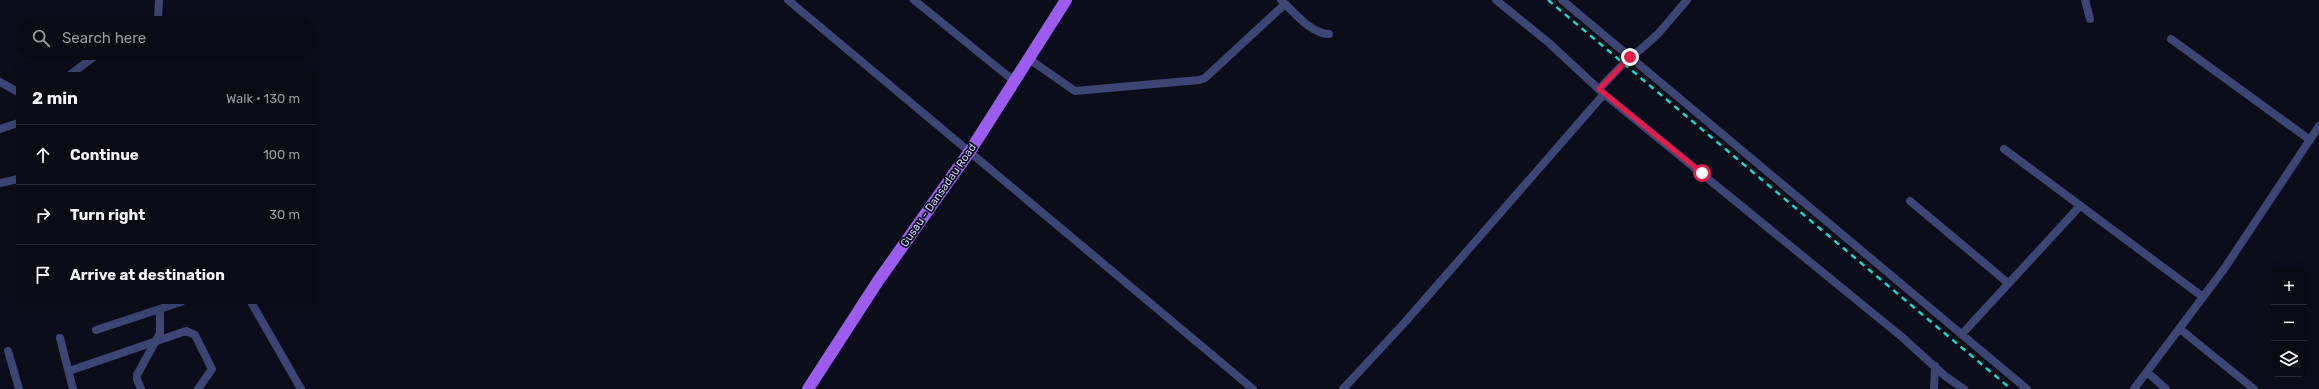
<!DOCTYPE html>
<html lang="en">
<head>
<meta charset="utf-8">
<style>
  body { margin:0; font-family:Rubik,sans-serif; background:#171822; color:#f1f3f6 }
  .controls { position:absolute; right:12px; bottom:12px; display:grid; overflow:hidden; border-radius:6px; box-shadow:0 4px 16px #0002 }
  .controls button { width:36px; height:36px; display:grid; place-items:center; padding:0; border:0; border-bottom:1px solid #292b34; background:#090a14; color:#f1f3f6; font:20px sans-serif }
  .stop { position:absolute; width:12px; height:12px; margin:-9px; border:3px solid #e11d48; border-radius:50%; background:#fff }
  .stop.end { background:#e11d48; border-color:#fff; box-shadow:0 1px 4px #0008 }
  .list { margin:0; padding:0; list-style:none }
  h2 { display:flex; justify-content:space-between; align-items:center; height:52px; margin:0; padding:0 16px; font-size:17px }
  h2 small { font-size:13px; font-weight:400; color:#999aa0 }
  .list li { display:grid; grid-template-columns:26px 1fr auto; gap:12px; align-items:center; box-sizing:border-box; height:60px; padding:0 16px; border-top:1px solid #292b34 }
  .list b { display:block; font-size:15px; white-space:nowrap }
  .list em { font-size:13px; font-style:normal; color:#999aa0 }
  .icon { flex:none; width:22px; height:22px; fill:none; stroke:currentColor; stroke-width:2; stroke-linecap:round; stroke-linejoin:round }
  .map { position:relative; flex:none; width:2319px; height:389px; overflow:hidden }
  .search { position:absolute; background:#090a14; box-shadow:0 4px 16px #0002; left:16px; top:16px; width:300px; height:44px; display:flex; align-items:center; gap:10px; box-sizing:border-box; padding:0 14px; border-radius:22px; color:#999aa0; font-size:15px }
  .panel { position:absolute; background:#090a14; box-shadow:0 4px 16px #0002; left:16px; top:72px; width:300px; height:232px; border-radius:6px }
  .map>svg:first-child { display:block }
  .lines { fill:none; stroke-linecap:round; stroke-linejoin:round }
  .street { stroke:#3c4574; stroke-width:8 }
  .primary { stroke:#9c5dee; stroke-width:12 }
  .rail { stroke:#17d9c8; stroke-width:2.5; stroke-dasharray:6 5; stroke-linecap:butt }
  .route { stroke:#e11d48; stroke-width:5 }
  .labels { text-anchor:middle; stroke-width:3.5; stroke-linejoin:round; paint-order:stroke }
  .street-label { font-size:11px; fill:#cbcef9; stroke:#0c0d1a }
</style>
</head>
<body>
<div class="map">
<svg width="2319" height="389" viewBox="0 0 2319 389">
  <rect width="100%" height="100%" fill="#0c0d1a"/>
  <g class="lines">
    <!-- street -->
    <path class="street" d="M788,0L1253,389
      M914,0L1014,81
      M1281,0C1294,12 1311,34 1329,34
      M1496,0L1549,43L1604,94L1902,337L1945,376L1964,389
      M1562,0L2027,389
      M2085,0L2090,19
      M156,23L158,19L159,0
      M2171,39L2310,140
      M1029,59L1075,91L1199,80L1205,78L1285,4
      M71,74L99,53
      M0,82L18,92
      M1599,89L1630,57L1640,50L1658,34L1687,0
      M0,129L18,123
      M2004,149L2203,297
      M0,183L18,179
      M1910,201L2008,283
      M251,302L301,389
      M2180,329L2254,389
      M96,330L181,302
      M1962,334L2080,206
      M60,338L73,389
      M8,351L19,389
      M69,371L186,331L195,335L212,369L198,389
      M2147,372L2166,389
      M141,389L137,379V375L160,333V309
      M1343,389L1406,321L1604,94
      M1934,389L1935,366
      M2134,389L2224,269L2319,126"/>
    <!-- primary -->
    <path class="primary" d="M808,389L878,281L970,151L1066,0"/>
    <!-- rail -->
    <path class="rail" d="M1548,0L2011,389"/>
  </g>
  <g class="lines">
    <!-- route -->
    <path class="route" d="M1630,57L1599,89L1702,173"/>
  </g>
  <g class="labels">
    <!-- street labels -->
    <g class="street-label">
      <text transform="translate(938 195) rotate(-55)" y="4">Gusau - Dansadau Road</text>
    </g>
  </g>
</svg>
<div class="controls">
<button>+</button>
<button>−</button>
<button><svg class="icon" aria-label="layers" viewBox="0 0 24 24"><path d="M12 4l9 5-9 5-9-5zM3 14l9 5 9-5"/></svg></button>
</div>
<div class="stop" style="left:1702px;top:173px"></div>
<div class="stop end" style="left:1630px;top:57px"></div>
<div class="search"><svg class="icon" aria-label="search" viewBox="0 0 24 24"><circle cx="10" cy="10" r="6"/><path d="M15 15l6 6"/></svg>Search here</div>
<section class="panel">
<h2>2 min<small>Walk · 130 m</small></h2>
<ul class="list">
<li><svg class="icon" aria-label="ahead" viewBox="0 0 24 24"><path d="M12 20V5M6 11l6-6 6 6"/></svg><div><b>Continue</b></div><em>100 m</em></li>
<li><svg class="icon" aria-label="right" viewBox="0 0 24 24"><path d="M7 20v-9h11M14 6l5 5-5 5"/></svg><div><b>Turn right</b></div><em>30 m</em></li>
<li><svg class="icon" aria-label="arrive" viewBox="0 0 24 24"><path d="M6 21V4h12l-3 4 3 4H6"/></svg><div><b>Arrive at destination</b></div></li>
</ul>
</section>
</div>
</body>
</html>
